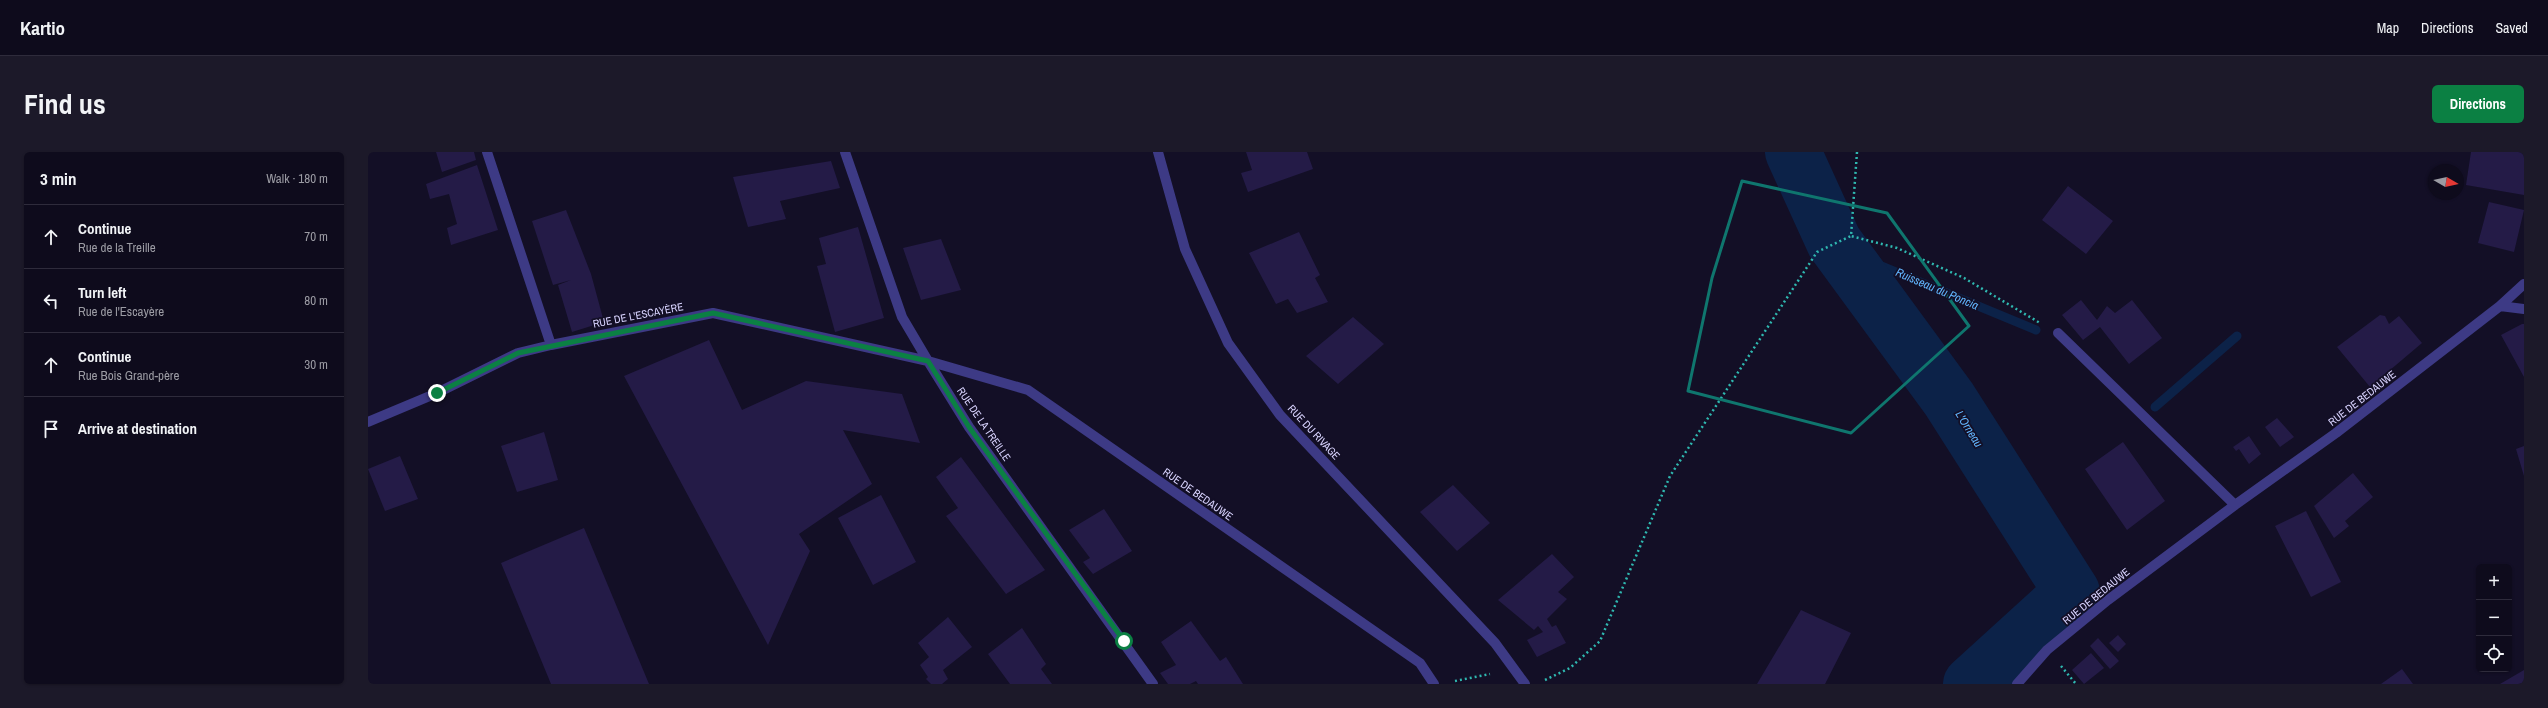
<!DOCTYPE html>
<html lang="en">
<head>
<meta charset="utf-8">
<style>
  body { margin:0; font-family:"Archivo Narrow",sans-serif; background:#1c1929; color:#f1f3f6 }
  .controls { position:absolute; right:12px; bottom:12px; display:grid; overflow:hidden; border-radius:6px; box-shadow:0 1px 3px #0004 }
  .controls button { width:36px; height:36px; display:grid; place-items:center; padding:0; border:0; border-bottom:1px solid #2e2b3b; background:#0e0b1c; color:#f1f3f6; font:20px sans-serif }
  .compass { position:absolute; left:2060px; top:12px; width:36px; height:36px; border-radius:50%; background:#0e0b1c; box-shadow:0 1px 3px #0004; rotate:99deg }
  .stop { position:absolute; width:12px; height:12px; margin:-9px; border:3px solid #0b8043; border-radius:50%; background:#fff }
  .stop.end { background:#0b8043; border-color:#fff; box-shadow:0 1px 4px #0008 }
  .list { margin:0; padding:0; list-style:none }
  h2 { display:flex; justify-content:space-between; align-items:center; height:52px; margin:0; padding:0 16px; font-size:17px }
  h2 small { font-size:13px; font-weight:400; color:#9b9ba3 }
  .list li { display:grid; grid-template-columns:26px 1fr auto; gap:12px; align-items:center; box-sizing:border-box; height:64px; padding:0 16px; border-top:1px solid #2e2b3b }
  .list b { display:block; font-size:15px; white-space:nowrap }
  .list p { margin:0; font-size:13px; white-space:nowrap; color:#9b9ba3 }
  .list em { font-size:13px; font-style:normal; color:#9b9ba3 }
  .icon { flex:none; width:22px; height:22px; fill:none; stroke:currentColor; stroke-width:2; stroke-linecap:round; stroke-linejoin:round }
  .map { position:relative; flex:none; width:2156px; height:532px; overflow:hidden; border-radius:6px }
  header { display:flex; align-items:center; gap:24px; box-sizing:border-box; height:56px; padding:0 20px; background:#0e0b1c; border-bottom:1px solid #2e2b3b }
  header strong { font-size:19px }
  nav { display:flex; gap:22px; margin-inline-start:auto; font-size:14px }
  .intro { display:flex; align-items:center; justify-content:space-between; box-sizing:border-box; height:96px; padding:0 24px }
  h1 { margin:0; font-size:28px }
  .button { padding:10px 18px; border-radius:6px; background:#0b8043; color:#fff; font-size:14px; font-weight:700 }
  main { display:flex; gap:24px; padding:0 24px }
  aside { flex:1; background:#0e0b1c; border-radius:6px; box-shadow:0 1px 3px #0004 }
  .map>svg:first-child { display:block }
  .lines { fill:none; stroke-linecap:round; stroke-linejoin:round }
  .stream { stroke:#0c2248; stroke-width:9 }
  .river { stroke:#0c2248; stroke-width:56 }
  .building { fill:#241b47 }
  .path { stroke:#2fb8b0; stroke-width:2.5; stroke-dasharray:2 3; stroke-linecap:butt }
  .minor { stroke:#3d3a85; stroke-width:10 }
  .route { stroke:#0b8043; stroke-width:5 }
  .marked { fill:none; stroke:#0f766e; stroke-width:3; stroke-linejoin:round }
  .labels { text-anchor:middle; stroke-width:3.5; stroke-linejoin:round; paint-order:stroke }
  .street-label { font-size:11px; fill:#d9d4ff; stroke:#130f26 }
  .water-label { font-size:12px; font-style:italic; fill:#62b6ff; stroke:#130f26 }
</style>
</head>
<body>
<header>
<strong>Kartio</strong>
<nav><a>Map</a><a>Directions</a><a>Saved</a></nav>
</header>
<div class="intro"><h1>Find us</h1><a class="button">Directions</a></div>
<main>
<aside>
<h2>3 min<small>Walk · 180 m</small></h2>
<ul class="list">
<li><svg class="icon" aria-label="ahead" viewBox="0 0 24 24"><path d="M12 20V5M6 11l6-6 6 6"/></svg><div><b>Continue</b><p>Rue de la Treille</p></div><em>70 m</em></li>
<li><svg class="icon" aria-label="left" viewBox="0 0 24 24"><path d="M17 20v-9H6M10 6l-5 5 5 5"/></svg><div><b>Turn left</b><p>Rue de l'Escayère</p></div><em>80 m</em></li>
<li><svg class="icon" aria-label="ahead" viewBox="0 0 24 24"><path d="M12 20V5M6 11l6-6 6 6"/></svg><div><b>Continue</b><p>Rue Bois Grand-père</p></div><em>30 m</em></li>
<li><svg class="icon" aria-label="arrive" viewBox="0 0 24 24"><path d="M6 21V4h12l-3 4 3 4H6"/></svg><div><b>Arrive at destination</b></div></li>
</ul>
</aside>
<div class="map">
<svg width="2156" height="532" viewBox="0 0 2156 532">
  <rect width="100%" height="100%" fill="#130f26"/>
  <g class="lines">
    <!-- stream -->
    <path class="stream" d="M1470,96L1668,178
      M1787,255L1869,184"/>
    <!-- river -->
    <path class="river" d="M1425,0L1466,90L1581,247L1704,440L1603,532"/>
  </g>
  <!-- building -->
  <path class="building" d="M68,0H106L108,8L74,20Z
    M878,0H939L945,17L880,40L873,21L884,18Z
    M2103,0H2156V43L2098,33Z
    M463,9L472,36L412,49L418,67L380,75L365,25Z
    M109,13L130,78L83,93L79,76L89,72L81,42L62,47L58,32Z
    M1700,34L1745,69L1718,102L1674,68Z
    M2121,50L2156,58L2146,100L2110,91Z
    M198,58L223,122L236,170L204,180L190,133L203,128L185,133L164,69Z
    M490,75L516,166L467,180L449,114L458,112L451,86Z
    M931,80L952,123L947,126L960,150L929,161L920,147L908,152L881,101Z
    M573,87L593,138L553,148L535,96Z
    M1713,148L1729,168L1739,154L1747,161L1764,148L1794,186L1761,212L1732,175L1715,188L1694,163Z
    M2012,163L2017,164L2021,172L2031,164L2054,191L2002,235L1969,195Z
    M985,165L1016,192L970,232L938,204Z
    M2154,172H2156V225L2133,183Z
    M341,188L374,258L438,229L534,242L552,291L475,278L504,332L431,382L442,399L400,493L256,224Z
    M1909,266L1926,285L1912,295L1897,275Z
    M176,280L190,328L149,340L133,294Z
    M1881,284L1893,302L1881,312L1871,297L1868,299L1865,295Z
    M1755,290L1797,349L1759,378L1717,317Z
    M2156,294V324L2148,297Z
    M32,304L50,347L17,359L0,317Z
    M593,305L677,418L638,442L578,364L590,356L568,325Z
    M1985,321L2005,345L1977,369L1981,374L1966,386L1946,354Z
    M1085,333L1122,371L1089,399L1052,360Z
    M513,343L548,410L505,433L470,366Z
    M736,357L764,399L725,422L715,410L722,406L701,378Z
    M1938,359L1973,430L1943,445L1907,374Z
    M216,376L281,532H183L133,411Z
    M1184,402L1206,425L1190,440L1199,447L1179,467L1184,475L1188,473L1198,491L1169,505L1159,488L1175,480L1170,474L1166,478L1130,448Z
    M1433,458L1483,481L1457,532H1389Z
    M580,465L604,495L575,518L580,527L574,532H563L558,527L560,525L552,513L561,505L550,491Z
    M823,469L852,509L858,505L875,532H830L828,529L822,532H800L792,521L808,513L793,490Z
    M654,476L678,512L673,517L684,532H642L620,502Z
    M1750,483L1758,492L1750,500L1741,491Z
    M1730,486L1751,509L1742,517L1722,494Z
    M1723,501L1736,516L1716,532L1704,518Z
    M2034,517L2045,532H2013Z
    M2156,518V532H2132Z"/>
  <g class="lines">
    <!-- path -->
    <path class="path" d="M1489,0L1483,84L1529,96L1596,126L1672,171
      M1693,514L1708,532
      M1177,528L1202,516L1232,489L1302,324L1449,100L1483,84
      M1087,529L1122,522"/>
    <!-- minor -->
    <path class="minor" d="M119,0L183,193L345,161L560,209L660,238L1052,511L1066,532
      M477,0L534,165L560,209L601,275L785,532
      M790,0L817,97L860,191L912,263L1127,491L1157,532
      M2132,154L2156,157
      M1690,181L1867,353
      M0,270L69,241L150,201L183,193
      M1649,532L1679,498L1740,448L1867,353L1968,281L2132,154L2156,132"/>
  </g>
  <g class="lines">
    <!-- route -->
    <path class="route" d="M69,241L150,201L345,161L560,209L601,275L756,489"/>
  </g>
  <!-- marked area -->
  <path class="marked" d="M1374,29L1519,61L1601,174L1483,281L1320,239L1344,126Z"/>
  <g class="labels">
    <!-- street labels -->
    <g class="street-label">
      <text transform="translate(270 163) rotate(-11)" y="4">RUE DE L'ESCAYÈRE</text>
      <text transform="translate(1994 246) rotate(-38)" y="4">RUE DE BEDAUWE</text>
      <text transform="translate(616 272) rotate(56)" y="4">RUE DE LA TREILLE</text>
      <text transform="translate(946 280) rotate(47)" y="4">RUE DU RIVAGE</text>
      <text transform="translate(830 342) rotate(35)" y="4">RUE DE BEDAUWE</text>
      <text transform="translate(1728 444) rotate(-39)" y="4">RUE DE BEDAUWE</text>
    </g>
    <!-- water labels -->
    <g class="water-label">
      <text transform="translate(1569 137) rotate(23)" y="4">Ruisseau du Poncia</text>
      <text transform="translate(1601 277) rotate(58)" y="4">L'Orneau</text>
    </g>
  </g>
</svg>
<div class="controls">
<button>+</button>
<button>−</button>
<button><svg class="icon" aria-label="locate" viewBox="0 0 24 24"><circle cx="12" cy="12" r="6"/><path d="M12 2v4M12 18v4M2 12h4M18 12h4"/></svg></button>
</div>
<svg class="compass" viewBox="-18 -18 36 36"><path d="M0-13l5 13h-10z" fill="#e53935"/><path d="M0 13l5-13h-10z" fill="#9b9ba3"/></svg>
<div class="stop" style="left:756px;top:489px"></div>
<div class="stop end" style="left:69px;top:241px"></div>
</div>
</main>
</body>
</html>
